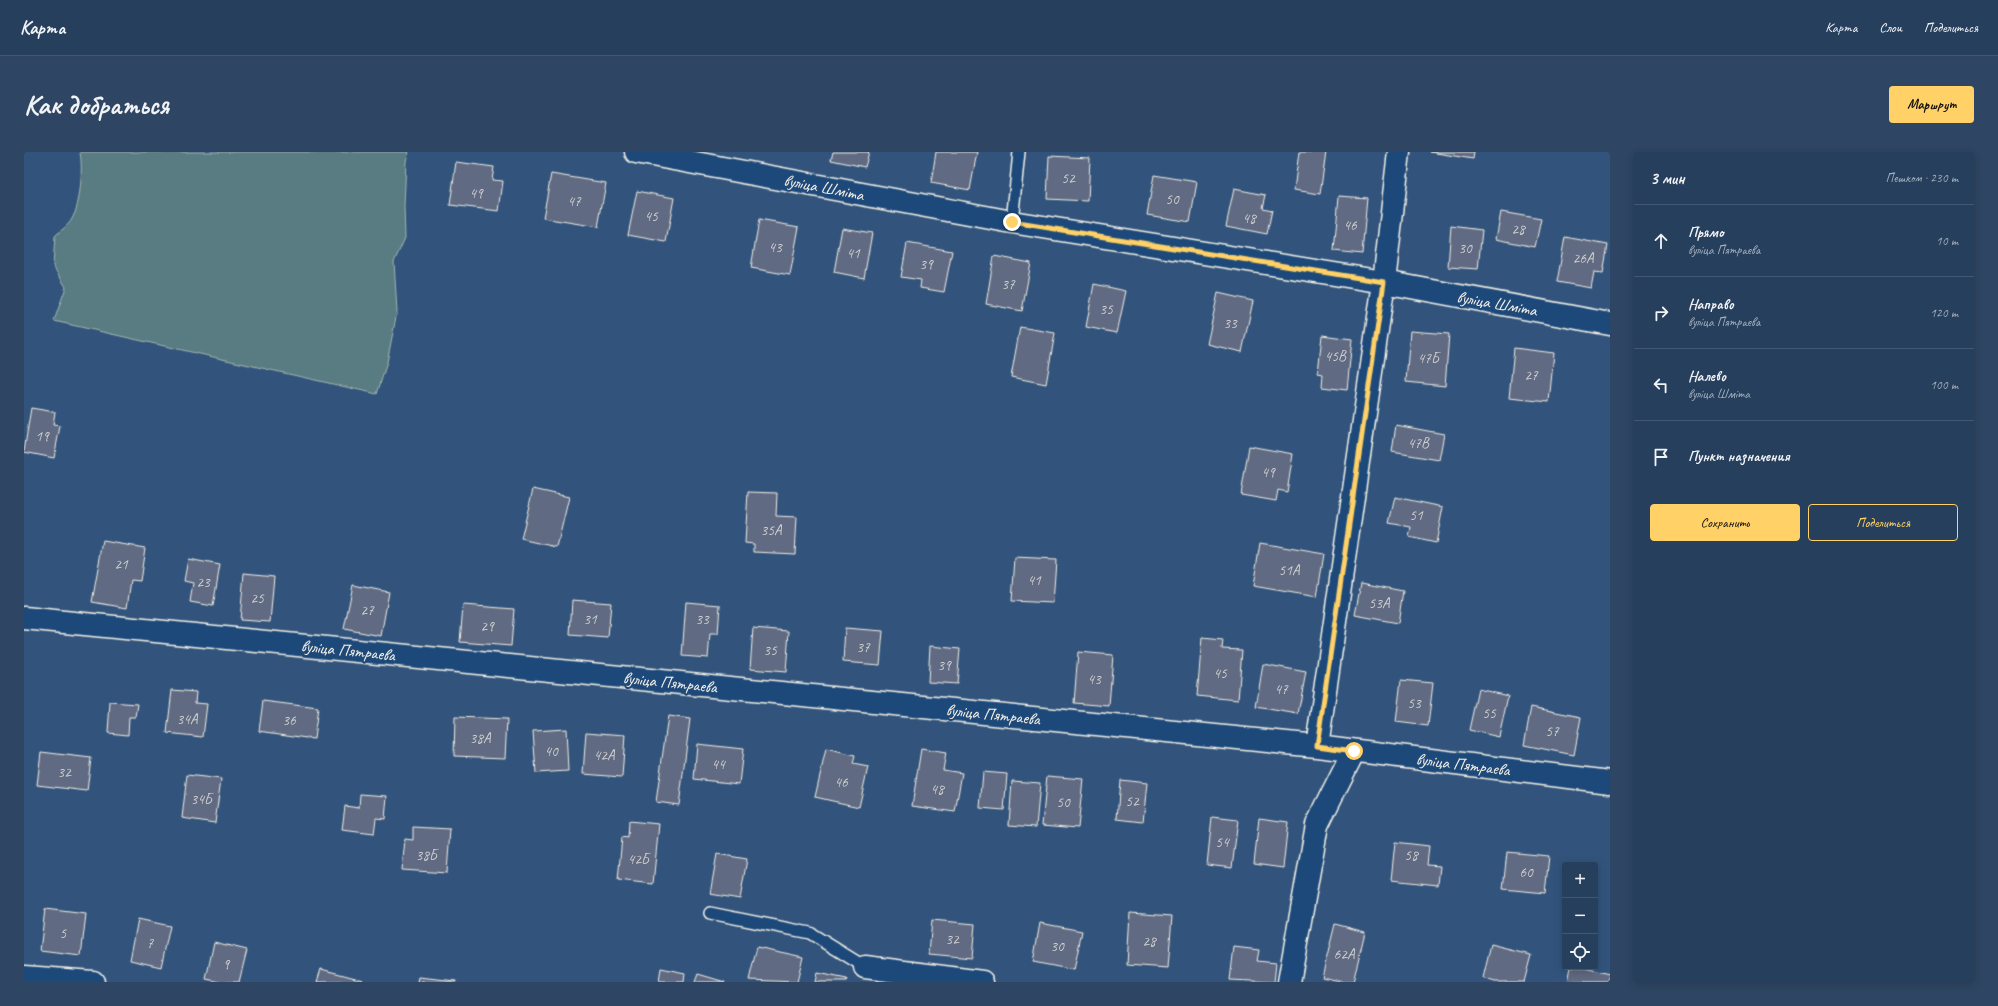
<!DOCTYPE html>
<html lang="ru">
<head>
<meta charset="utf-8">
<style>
  body { margin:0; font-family:Caveat,sans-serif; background:#2e4663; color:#f1f3f6 }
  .controls { position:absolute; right:12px; bottom:12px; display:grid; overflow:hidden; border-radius:4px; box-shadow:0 2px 10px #0003 }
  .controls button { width:36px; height:36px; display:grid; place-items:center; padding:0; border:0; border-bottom:1px solid #425872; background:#263f5d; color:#f1f3f6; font:20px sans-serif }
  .stop { position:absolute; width:12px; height:12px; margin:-9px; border:3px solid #ffd166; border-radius:50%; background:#fff }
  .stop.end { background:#ffd166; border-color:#fff; box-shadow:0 1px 4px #0008 }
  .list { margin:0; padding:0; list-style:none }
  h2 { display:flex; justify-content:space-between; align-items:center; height:52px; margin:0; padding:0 16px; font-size:17px }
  h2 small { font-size:13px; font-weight:400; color:#a4afbc }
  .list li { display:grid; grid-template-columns:26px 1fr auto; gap:12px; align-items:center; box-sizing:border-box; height:72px; padding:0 16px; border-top:1px solid #425872 }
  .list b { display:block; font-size:15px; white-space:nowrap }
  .list p { margin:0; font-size:13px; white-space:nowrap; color:#a4afbc }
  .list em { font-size:13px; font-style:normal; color:#a4afbc }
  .actions { display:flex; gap:8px; padding:12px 16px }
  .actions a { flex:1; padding:9px 0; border:1px solid #ffd166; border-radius:4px; text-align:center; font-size:14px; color:#ffd166 }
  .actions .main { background:#ffd166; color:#111 }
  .icon { flex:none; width:22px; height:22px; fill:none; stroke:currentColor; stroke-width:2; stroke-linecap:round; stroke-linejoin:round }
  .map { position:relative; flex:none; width:1586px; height:830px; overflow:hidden; border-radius:4px }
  header { display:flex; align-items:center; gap:24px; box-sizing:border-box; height:56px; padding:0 20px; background:#263f5d; border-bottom:1px solid #425872 }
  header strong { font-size:19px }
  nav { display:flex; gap:22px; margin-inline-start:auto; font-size:14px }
  .intro { display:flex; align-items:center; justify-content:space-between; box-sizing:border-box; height:96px; padding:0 24px }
  h1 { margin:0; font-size:28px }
  .button { padding:10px 18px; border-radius:4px; background:#ffd166; color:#111; font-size:14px; font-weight:700 }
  main { display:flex; gap:24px; padding:0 24px }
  aside { flex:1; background:#263f5d; border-radius:4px; box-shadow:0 2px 10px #0003 }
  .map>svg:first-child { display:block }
  .green { fill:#587c81; stroke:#a6b6b4 }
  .building { fill:#606a82; stroke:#f4f1e8 }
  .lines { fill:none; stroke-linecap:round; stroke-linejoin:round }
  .lane-casing { stroke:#f4f1e8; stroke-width:14 }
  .street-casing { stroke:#f4f1e8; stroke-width:25 }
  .lane { stroke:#1f4a7a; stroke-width:11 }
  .street { stroke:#1f4a7a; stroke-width:22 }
  .route { stroke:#ffd166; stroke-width:5 }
  .labels { text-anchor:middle; stroke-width:4; stroke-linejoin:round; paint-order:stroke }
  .number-label { font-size:15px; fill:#cfcfce }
  .street-label { font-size:17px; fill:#f4f1e8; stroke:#1f4a7a }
</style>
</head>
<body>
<header>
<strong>Карта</strong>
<nav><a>Карта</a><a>Слои</a><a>Поделиться</a></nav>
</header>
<div class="intro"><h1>Как добраться</h1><a class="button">Маршрут</a></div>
<main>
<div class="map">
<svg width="1586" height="830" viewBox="0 0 1586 830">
  <rect width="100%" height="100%" fill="#32547c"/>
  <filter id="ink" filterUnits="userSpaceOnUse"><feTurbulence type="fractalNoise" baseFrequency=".025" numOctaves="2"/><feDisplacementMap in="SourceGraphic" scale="8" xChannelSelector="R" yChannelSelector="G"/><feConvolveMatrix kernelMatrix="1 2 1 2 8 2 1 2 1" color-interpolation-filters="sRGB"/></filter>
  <g filter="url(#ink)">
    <!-- green -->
    <path class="green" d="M56,0H385L382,9L380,54L381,86L370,110L373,160L363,210L353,242L30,169L42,135L29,114L31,84C36,79 45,73 48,67C57,52 59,16 56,0Z"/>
    <!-- building -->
    <path class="building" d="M809,0H845L841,15L807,8Z
      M912,0H953L946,38L907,31Z
      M1275,0H1302L1296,42L1270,38Z
      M1406,0H1450L1449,7Z
      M1025,4L1066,6L1064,49L1023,47Z
      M432,10L470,15L468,28L479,29L475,59L426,53Z
      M527,22L582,31L574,75L519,66Z
      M1130,23L1173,30L1166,70L1123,63Z
      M1210,37L1242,43L1239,56L1248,58L1243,82L1202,74Z
      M613,39L650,46L642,90L604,83Z
      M1315,44L1343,46L1338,102L1310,99Z
      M1477,60L1517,67L1511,95L1472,87Z
      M735,68L775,75L766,123L727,116Z
      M1427,74L1458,78L1454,117L1424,115Z
      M818,76L848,81L840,126L810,120Z
      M1541,85L1584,93L1579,121L1570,120L1567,136L1533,130Z
      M883,91L928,99L920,140L896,136L897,128L877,125Z
      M970,104L1007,111L998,159L962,152Z
      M1070,132L1102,139L1093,181L1062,175Z
      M1194,141L1229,149L1218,200L1183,192Z
      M996,175L1031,181L1022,232L987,225Z
      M1386,179L1425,182L1421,234L1382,230Z
      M1298,183L1328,187L1323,238L1298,235L1299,222L1294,221Z
      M1490,196L1530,201L1525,250L1485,246Z
      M7,256L31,260L29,273L36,274L30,306L0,300Z
      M1372,273L1420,282L1415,308L1368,300Z
      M1225,294L1269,302L1263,340L1254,338L1252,349L1217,343Z
      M509,337L545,345L533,395L497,387Z
      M724,340L753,341L752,364L773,365L771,402L730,400V392L721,391Z
      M1371,345L1419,355L1412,391L1385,385L1387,375L1365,371Z
      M79,389L121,396L116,429L107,428L103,456L68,450Z
      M1236,391L1300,402L1293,445L1229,434Z
      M991,406L1032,408L1029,451L988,449Z
      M164,407L196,413L189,454L166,450L169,431L160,429Z
      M220,421L250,424L246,470L216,468Z
      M1337,431L1379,439L1374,471L1331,463Z
      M329,433L365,440L357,484L320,477Z
      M548,448L587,451L584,486L546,483Z
      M662,450L696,453L694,482H686L684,506L658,504Z
      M439,453L490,457L487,494L436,490Z
      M729,476L765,479L762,520L726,517Z
      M821,476L859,479L856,513L819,510Z
      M1178,486L1199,488L1198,497L1218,498L1214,548L1173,544Z
      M906,494L936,497L933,532L904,530Z
      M1054,500L1089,503L1085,554L1050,551Z
      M1239,512L1282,520L1274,562L1232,555Z
      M1377,528L1409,531L1404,574L1372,570Z
      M1454,537L1484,544L1475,585L1445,578Z
      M148,538L172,540L171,551L183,552L179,585L143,581Z
      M239,549L294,556L290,587L235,579Z
      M86,550L114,552L112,565H105L104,583L84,581Z
      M1507,555L1557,565L1550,603L1500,593Z
      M644,564L666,567L655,653L632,650Z
      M431,565L483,567L481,606L430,604Z
      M542,577L544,619L512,621L509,579Z
      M562,580L601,583L598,625L559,622Z
      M673,592L719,597L715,632L670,627Z
      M802,597L831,604L829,612L844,615L835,655L791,645Z
      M897,597L922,601L919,618L938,621L931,660L888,654Z
      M17,600L67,606L63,639L13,633Z
      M959,620L983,622L980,658L956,656Z
      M163,623L197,627L191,671L158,666Z
      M1023,624L1059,627L1054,676L1018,673Z
      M1096,628L1123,631L1119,670L1093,667Z
      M988,629L1016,631L1012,675L985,673Z
      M336,642L363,644L361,667L352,666L350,682L318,678L321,654L335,656Z
      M1188,665L1214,668L1208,716L1183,713Z
      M1235,666L1264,670L1259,716L1230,712Z
      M605,669L635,672L629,732L594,728L598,685L604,686Z
      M389,675L426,677L423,721L378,718L381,687L389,688Z
      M1371,690L1405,694L1403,713L1416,714L1414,733L1367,728Z
      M1483,700L1525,704L1521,741L1479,737Z
      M693,702L723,707L716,747L686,742Z
      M21,757L62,762L57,804L16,799Z
      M1106,761L1148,764L1144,816L1103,813Z
      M114,767L146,774L137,815L106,808Z
      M908,768L951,772L948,806L905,802Z
      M1016,771L1058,779L1050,818L1009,810Z
      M1311,772L1341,780L1329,830H1320L1298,825Z
      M190,790L223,798L215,830H197L182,827Z
      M1467,793L1507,803L1500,830H1471L1459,826Z
      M733,795L779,805L773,830L725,828Z
      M1210,795L1235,798L1233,809L1252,811L1250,830L1206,828Z
      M1547,815H1556L1586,822L1584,830H1544Z
      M637,816L661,821L660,830H635Z
      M297,817L339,828V830H293Z
      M793,821L823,827L822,830H791Z
      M674,822L701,830H671Z
      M395,825L432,829V830H394Z"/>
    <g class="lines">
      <!-- lane casing -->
      <g class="lane-casing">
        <path id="lane" d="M988,70L995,0
          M686,761L786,781L841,815"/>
      </g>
      <!-- street casing -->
      <g class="street-casing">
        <path id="street" d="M612,0L988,70L1360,130L1586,172
          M0,466L1293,594L1586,630
          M1293,594L1360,130L1375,0
          M841,815L958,830
          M0,825L69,830
          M1265,830L1293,673L1330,599"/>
      </g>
      <!-- lane -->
      <use href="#lane" class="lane"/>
      <!-- street -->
      <use href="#street" class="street"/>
    </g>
  </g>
  <g class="lines" filter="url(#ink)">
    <!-- route -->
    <path class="route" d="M988,70L1360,130L1293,594L1330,599"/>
  </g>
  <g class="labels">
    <!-- number labels -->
    <g class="number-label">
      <text x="1044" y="31">52</text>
      <text x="452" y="46">49</text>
      <text x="1148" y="52">50</text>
      <text x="550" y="54">47</text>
      <text x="627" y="69">45</text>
      <text x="1225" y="71">48</text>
      <text x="1326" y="78">46</text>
      <text x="1494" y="82">28</text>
      <text x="751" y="100">43</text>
      <text x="1441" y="101">30</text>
      <text x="829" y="106">41</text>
      <text x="1559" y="111">26А</text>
      <text x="902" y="117">39</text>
      <text x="984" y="137">37</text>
      <text x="1082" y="162">35</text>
      <text x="1206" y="176">33</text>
      <text x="1311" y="209">45В</text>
      <text x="1404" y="211">47Б</text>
      <text x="1507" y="228">27</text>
      <text x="18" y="289">19</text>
      <text x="1394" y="296">47В</text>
      <text x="1244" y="325">49</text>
      <text x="1392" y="368">51</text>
      <text x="747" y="383">35А</text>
      <text x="97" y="417">21</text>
      <text x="1265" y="423">51А</text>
      <text x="1010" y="433">41</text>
      <text x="179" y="435">23</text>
      <text x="233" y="451">25</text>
      <text x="1355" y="456">53А</text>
      <text x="343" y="463">27</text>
      <text x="566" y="472">31</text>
      <text x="678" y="472">33</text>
      <text x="463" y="479">29</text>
      <text x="839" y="500">37</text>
      <text x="746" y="503">35</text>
      <text x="920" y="518">39</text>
      <text x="1196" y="526">45</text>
      <text x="1070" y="532">43</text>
      <text x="1257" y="542">47</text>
      <text x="1390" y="556">53</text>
      <text x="1465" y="566">55</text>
      <text x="163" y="572">34А</text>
      <text x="265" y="573">36</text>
      <text x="1528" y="584">57</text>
      <text x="456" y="591">38А</text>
      <text x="527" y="604">40</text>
      <text x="580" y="608">42А</text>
      <text x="694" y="617">44</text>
      <text x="40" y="625">32</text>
      <text x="817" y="635">46</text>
      <text x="913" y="642">48</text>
      <text x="177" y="652">34Б</text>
      <text x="1108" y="654">52</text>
      <text x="1039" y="655">50</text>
      <text x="1198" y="695">54</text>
      <text x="402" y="708">38Б</text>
      <text x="1387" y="708">58</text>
      <text x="614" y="712">42Б</text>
      <text x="1502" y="725">60</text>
      <text x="39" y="786">5</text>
      <text x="928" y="792">32</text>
      <text x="1125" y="794">28</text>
      <text x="126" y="796">7</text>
      <text x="1033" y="799">30</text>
      <text x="1320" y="807">62А</text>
      <text x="202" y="817">9</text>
    </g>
    <!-- street labels -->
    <g class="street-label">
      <text transform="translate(800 35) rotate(11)" y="6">вуліца Шміта</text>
      <text transform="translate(1473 151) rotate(10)" y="6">вуліца Шміта</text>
      <text transform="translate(324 498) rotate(6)" y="6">вуліца Пятраева</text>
      <text transform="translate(646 530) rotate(6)" y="6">вуліца Пятраева</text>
      <text transform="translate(969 562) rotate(6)" y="6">вуліца Пятраева</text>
      <text transform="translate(1439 612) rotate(7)" y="6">вуліца Пятраева</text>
    </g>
  </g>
</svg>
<div class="controls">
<button>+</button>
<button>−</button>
<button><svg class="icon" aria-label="locate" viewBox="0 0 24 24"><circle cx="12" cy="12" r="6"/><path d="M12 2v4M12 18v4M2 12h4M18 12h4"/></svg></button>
</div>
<div class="stop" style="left:1330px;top:599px"></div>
<div class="stop end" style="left:988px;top:70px"></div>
</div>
<aside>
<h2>3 мин<small>Пешком · 230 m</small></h2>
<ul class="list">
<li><svg class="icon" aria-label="ahead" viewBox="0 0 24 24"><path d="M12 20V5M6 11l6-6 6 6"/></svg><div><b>Прямо</b><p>вуліца Пятраева</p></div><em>10 m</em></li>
<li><svg class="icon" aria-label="right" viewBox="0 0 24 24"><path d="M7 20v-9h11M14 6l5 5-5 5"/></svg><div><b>Направо</b><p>вуліца Пятраева</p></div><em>120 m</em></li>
<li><svg class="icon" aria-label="left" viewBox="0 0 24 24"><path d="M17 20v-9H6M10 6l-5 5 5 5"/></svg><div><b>Налево</b><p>вуліца Шміта</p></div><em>100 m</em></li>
<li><svg class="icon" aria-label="arrive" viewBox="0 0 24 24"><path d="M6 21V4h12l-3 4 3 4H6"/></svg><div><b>Пункт назначения</b></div></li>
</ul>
<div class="actions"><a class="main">Сохранить</a><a>Поделиться</a></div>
</aside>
</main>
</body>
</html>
